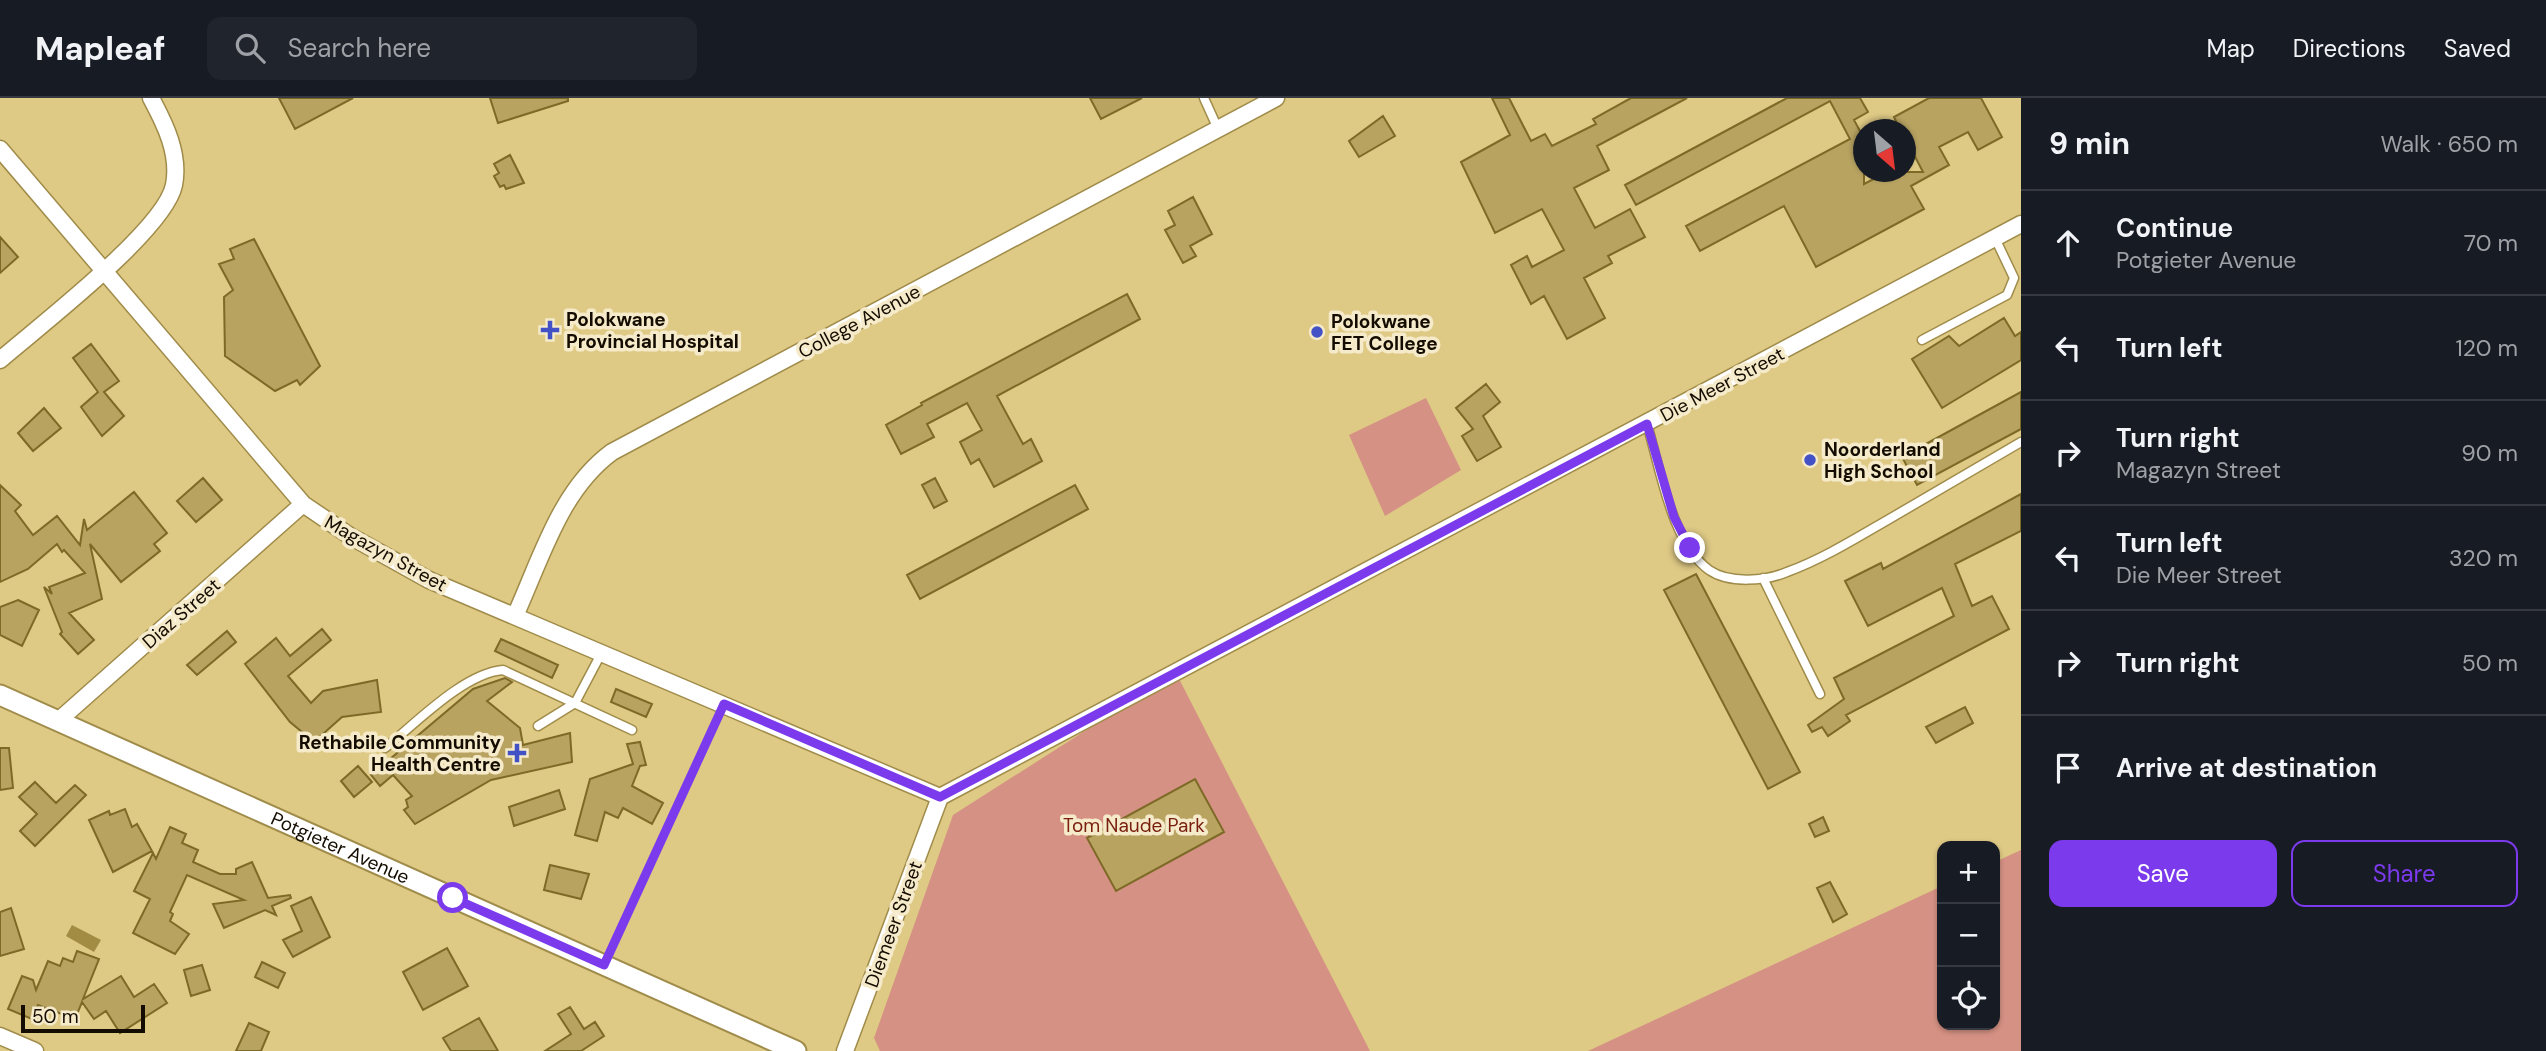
<!DOCTYPE html>
<html lang="en">
<head>
<meta charset="utf-8">
<style>
  body { margin:0; font-family:"DM Sans",sans-serif; background:#20242c; color:#f1f3f6 }
  .controls { position:absolute; right:21px; bottom:21px; display:grid; overflow:hidden; border-radius:14px; box-shadow:0 2px 5px #0004 }
  .controls button { width:63px; height:63px; display:grid; place-items:center; padding:0; border:0; border-bottom:2px solid #363941; background:#171b24; color:#f1f3f6; font:35px sans-serif }
  .compass { position:absolute; left:1853px; top:21px; width:63px; height:63px; border-radius:50%; background:#171b24; box-shadow:0 2px 5px #0004; rotate:152deg }
  .scale { position:absolute; left:21px; bottom:18px; width:124px; box-sizing:border-box; padding-left:7px; border:4px solid #140c00; border-top:0; font-size:19px; line-height:24px; white-space:nowrap; color:#140c00; -webkit-text-stroke:5px #f5eac9; paint-order:stroke }
  .stop { position:absolute; width:21px; height:21px; margin:-16px; border:5px solid #7c3aed; border-radius:50%; background:#fff }
  .stop.end { background:#7c3aed; border-color:#fff; box-shadow:0 2px 7px #0008 }
  .list { margin:0; padding:0; list-style:none }
  h2 { display:flex; justify-content:space-between; align-items:center; height:91px; margin:0; padding:0 28px; font-size:30px }
  h2 small { font-size:23px; font-weight:400; color:#9ea1a6 }
  .list li { display:grid; grid-template-columns:46px 1fr auto; gap:21px; align-items:center; box-sizing:border-box; height:105px; padding:0 28px; border-top:2px solid #363941 }
  .list b { display:block; font-size:26px; white-space:nowrap }
  .list p { margin:0; font-size:23px; white-space:nowrap; color:#9ea1a6 }
  .list em { font-size:23px; font-style:normal; color:#9ea1a6 }
  .actions { display:flex; gap:14px; padding:21px 28px }
  .actions a { flex:1; padding:16px 0; border:2px solid #7c3aed; border-radius:14px; text-align:center; font-size:24px; color:#7c3aed }
  .actions .main { background:#7c3aed; color:#fff }
  .icon { flex:none; width:38px; height:38px; fill:none; stroke:currentColor; stroke-width:2; stroke-linecap:round; stroke-linejoin:round }
  .map { position:relative; flex:none; width:2021px; height:953px; overflow:hidden }
  header { display:flex; align-items:center; gap:42px; box-sizing:border-box; height:98px; padding:0 35px; background:#171b24; border-bottom:2px solid #363941 }
  header strong { font-size:33px }
  nav { display:flex; gap:38px; margin-inline-start:auto; font-size:24px }
  .search { width:490px; height:63px; background:#20242c; display:flex; align-items:center; gap:18px; box-sizing:border-box; padding:0 24px; border-radius:14px; color:#9ea1a6; font-size:26px }
  main { display:flex }
  aside { flex:1; background:#171b24 }
  .map>svg:first-child { display:block }
  .green { fill:#d59183 }
  .water { fill:#a28b42 }
  .building { fill:#b8a361; stroke:#7e6a27; stroke-width:2 }
  .lines { fill:none; stroke-linecap:round; stroke-linejoin:round }
  .service-casing { stroke:#a08c4a; stroke-width:11 }
  .minor-casing { stroke:#a08c4a; stroke-width:19 }
  .tertiary-casing { stroke:#a08c4a; stroke-width:23 }
  .path { stroke:#72643e; stroke-width:2.5; stroke-dasharray:3.5 5; stroke-linecap:butt }
  .service { stroke:#fff; stroke-width:8 }
  .minor { stroke:#fff; stroke-width:16 }
  .tertiary { stroke:#fff; stroke-width:19 }
  .route { stroke:#7c3aed; stroke-width:9 }
  .poi-dot { fill:#4251c5; stroke:#f5eac9; stroke-width:2.5 }
  .labels { text-anchor:middle; stroke-width:7; stroke-linejoin:round; paint-order:stroke }
  .poi-label { font-size:19px; font-weight:bold; fill:#140c00; stroke:#f5eac9; text-anchor:start }
  .street-label { font-size:19px; fill:#140c00; stroke:#f5eac9 }
  .park-label { font-size:19px; fill:#7a2010; stroke:#f5eac9 }
</style>
</head>
<body>
<header>
<strong>Mapleaf</strong>
<div class="search"><svg class="icon" aria-label="search" viewBox="0 0 24 24"><circle cx="10" cy="10" r="6"/><path d="M15 15l6 6"/></svg>Search here</div>
<nav><a>Map</a><a>Directions</a><a>Saved</a></nav>
</header>
<main>
<div class="map">
<svg width="2021" height="953" viewBox="0 0 2021 953">
  <rect width="100%" height="100%" fill="#dec985"/>
  <!-- green -->
  <path class="green" d="M1426,300L1461,372L1385,418L1349,337Z
    M1176,575L1370,953H880L874,940L953,717Z
    M2021,752V953H1588L1942,788V927H1995V764Z"/>
  <!-- water -->
  <path class="water" d="M72,827L101,842L94,854L66,838Z"/>
  <!-- building -->
  <path class="building" d="M279,0H353L295,31Z
    M490,0H568V3L498,25Z
    M1090,0H1142L1101,21Z
    M1492,0H1509L1531,43L1545,36L1552,48L1596,26L1593,21L1631,0H1687L1597,48L1609,72L1574,90L1595,130L1630,111L1645,139L1608,158L1612,165L1584,180L1605,220L1567,241L1544,198L1531,206L1511,167L1527,158L1532,169L1564,152L1542,111L1495,135L1461,64L1510,37Z
    M1787,0H1860L1868,14L1854,22L1861,35L1864,34V86L1887,74H1923L1906,41V32H1900L1894,19L1929,0H1981L2002,39L1978,52L1968,34L1939,49L1949,67L1911,88L1924,111L1816,169L1784,108L1700,153L1686,128L1850,41L1830,3L1636,107L1625,87Z
    M1383,18L1395,38L1359,59L1349,43Z
    M510,57L524,85L506,91L504,87L500,89L494,78L499,75L494,66Z
    M1193,99L1212,136L1190,148L1196,158L1183,165L1165,132L1175,127L1168,113Z
    M0,139L18,159L0,175Z
    M254,141L320,268L300,287L297,282L275,293L225,258L224,199L233,192L219,166L234,161L230,151Z
    M1127,196L1140,221L997,298L1023,346L1031,341L1042,363L994,389L979,361L971,366L960,344L982,332L967,305L927,326L934,339L901,356L886,327L922,307L921,305Z
    M2004,220L2015,238L2021,234V262L1942,310L1912,261L1949,238L1959,248Z
    M91,246L119,283L104,294L124,318L102,338L81,309L98,294L73,260Z
    M1486,286L1500,304L1483,318L1501,349L1477,363L1462,338L1473,331L1456,310Z
    M2021,294V331L1917,387L1902,359Z
    M44,310L61,330L33,353L18,335Z
    M203,380L222,402L196,424L177,403Z
    M935,380L947,403L934,410L922,387Z
    M0,387L21,407L15,413L33,437L57,418L80,447L84,421L87,432L134,394L167,435L154,446L160,453L121,484L90,446L102,501L69,515L94,542L78,556L60,536L62,534L44,489L52,496L49,489L85,475L64,452L62,454L57,446L28,471L0,484Z
    M1075,387L1088,411L920,501L907,477Z
    M2021,396V433L1955,466L1972,508L1992,498L2009,531L1846,617L1850,623L1828,638L1822,629L1812,634L1808,627L1844,601L1834,580L1954,518L1942,490L1868,528L1845,483L1881,465L1883,471Z
    M1696,476L1800,674L1768,691L1664,492Z
    M18,502L39,512L22,548L0,537V509Z
    M322,531L331,542L288,578L311,605L323,593L377,582L381,614L342,619L314,644L290,624L245,566L276,540L290,558Z
    M227,533L236,544L197,577L187,567Z
    M501,541L558,567L552,580L495,553Z
    M505,580L512,584L487,603L520,630L523,647L570,635L572,664L491,682L415,726L404,712L408,709L406,702L412,698L393,677L380,688L371,677L473,591Z
    M616,591L652,606L646,619L611,604Z
    M1965,609L1973,625L1936,645L1926,629Z
    M640,644L646,667L640,668L632,688L663,705L652,726L623,710L618,720L605,714L597,743L575,737L590,681L633,666L627,646Z
    M0,650H9L13,690L0,692Z
    M358,668L372,684L354,699L341,683Z
    M1195,681L1224,734L1116,793L1087,740Z
    M35,684L56,705L75,687L86,697L35,748L20,733L37,716L19,699Z
    M559,692L565,711L514,728L509,709Z
    M125,711L132,729L137,726L152,753L113,774L89,722L109,713L110,717Z
    M1823,719L1829,733L1815,739L1809,726Z
    M170,729L186,736L182,745L198,752L193,764L220,776H236V771L252,764L268,800L290,797L291,800L272,808L276,817L265,812L224,830L213,806L244,802L187,777L170,814L173,816L170,823L189,836L175,856L133,835L150,801L134,793L153,755L156,761Z
    M550,767L589,776L581,801L544,792Z
    M1830,784L1847,816L1833,824L1817,790Z
    M311,799L330,839L293,859L283,842L302,833L291,808Z
    M11,810L24,851L0,858V814Z
    M447,850L468,888L423,912L403,874Z
    M77,853L99,861L83,901L121,878L134,899L154,886L167,905L120,935L106,913L94,921L82,904L75,921L38,907L32,921L8,911L22,878L33,882L36,892L48,863L60,868L63,860L73,864Z
    M262,864L285,875L278,890L255,879Z
    M202,867L210,892L191,898L184,872Z
    M570,909L584,931L595,924L604,938L581,953H545L571,936L558,916Z
    M479,920L498,953H451L443,940Z
    M249,925L269,934L261,953H236Z"/>
  <g class="lines">
    <!-- service casing -->
    <g class="service-casing">
      <path id="service" d="M1204,0L1218,31
        M1922,242L2007,197L2014,180L1995,140
        M1647,326C1660,369 1671,444 1709,472C1729,486 1766,483 1787,474C1823,461 1858,439 1891,420C1935,394 1978,369 2021,344
        M1763,480L1820,596
        M538,628L575,605L602,554
        M385,650C415,626 464,575 503,572L632,632"/>
    </g>
    <!-- minor casing -->
    <g class="minor-casing">
      <path id="minor" d="M0,51L303,406L350,438L429,482L940,699
        M0,262C38,229 165,132 174,87C180,56 165,26 151,0
        M515,518C541,461 560,392 612,354L1276,0
        M58,623L303,406
        M940,699L2021,126
        M0,938L35,953
        M845,953L940,699"/>
    </g>
    <!-- tertiary casing -->
    <g class="tertiary-casing">
      <g id="tertiary">
        <path id="s1" d="M0,597L796,953"/>
      </g>
    </g>
    <!-- path -->
    <path class="path" d="M611,851L716,622"/>
    <!-- service -->
    <use href="#service" class="service"/>
    <!-- minor -->
    <use href="#minor" class="minor"/>
    <!-- tertiary -->
    <use href="#tertiary" class="tertiary"/>
  </g>
  <g class="lines">
    <!-- route -->
    <path class="route" d="M453,800L604,867L724,606L940,699L1647,326L1674,419L1690,450"/>
  </g>
  <!-- markers -->
  <g class="poi-dot">
    <path d="M546.5 221.5h7v7h7v7h-7v7h-7v-7h-7v-7h7z"/>
    <circle cx="1317" cy="234" r="7"/>
    <circle cx="1810" cy="362" r="7"/>
    <path d="M513.5 644.5h7v7h7v7h-7v7h-7v-7h-7v-7h7z"/>
  </g>
  <g class="labels">
    <!-- poi labels -->
    <g class="poi-label">
      <text x="566" y="228">Polokwane<tspan x="566" dy="22">Provincial Hospital</tspan></text>
      <text x="1331" y="230">Polokwane<tspan x="1331" dy="22">FET College</tspan></text>
      <text x="1824" y="358">Noorderland<tspan x="1824" dy="22">High School</tspan></text>
      <text x="501" y="651" text-anchor="end">Rethabile Community<tspan x="501" dy="22">Health Centre</tspan></text>
    </g>
    <!-- street labels -->
    <g class="street-label">
      <text transform="translate(859 223) rotate(-28)" y="7">College Avenue</text>
      <text transform="translate(1722 286) rotate(-28)" y="7">Die Meer Street</text>
      <text transform="translate(386 455) rotate(29)" y="7">Magazyn Street</text>
      <text transform="translate(181 515) rotate(-41)" y="7">Diaz Street</text>
      <text dy="7" stroke="none"><textPath href="#s1" startOffset="373">Potgieter Avenue</textPath></text>
      <text transform="translate(893 826) rotate(-70)" y="7">Diemeer Street</text>
    </g>
    <!-- park labels -->
    <g class="park-label">
      <text x="1134" y="734">Tom Naude Park</text>
    </g>
  </g>
</svg>
<div class="controls">
<button>+</button>
<button>−</button>
<button><svg class="icon" aria-label="locate" viewBox="0 0 24 24"><circle cx="12" cy="12" r="6"/><path d="M12 2v4M12 18v4M2 12h4M18 12h4"/></svg></button>
</div>
<svg class="compass" viewBox="-18 -18 36 36"><path d="M0-13l5 13h-10z" fill="#e53935"/><path d="M0 13l5-13h-10z" fill="#9ea1a6"/></svg>
<div class="scale">50 m</div>
<div class="stop" style="left:453px;top:800px"></div>
<div class="stop end" style="left:1690px;top:450px"></div>
</div>
<aside>
<h2>9 min<small>Walk · 650 m</small></h2>
<ul class="list">
<li><svg class="icon" aria-label="ahead" viewBox="0 0 24 24"><path d="M12 20V5M6 11l6-6 6 6"/></svg><div><b>Continue</b><p>Potgieter Avenue</p></div><em>70 m</em></li>
<li><svg class="icon" aria-label="left" viewBox="0 0 24 24"><path d="M17 20v-9H6M10 6l-5 5 5 5"/></svg><div><b>Turn left</b></div><em>120 m</em></li>
<li><svg class="icon" aria-label="right" viewBox="0 0 24 24"><path d="M7 20v-9h11M14 6l5 5-5 5"/></svg><div><b>Turn right</b><p>Magazyn Street</p></div><em>90 m</em></li>
<li><svg class="icon" aria-label="left" viewBox="0 0 24 24"><path d="M17 20v-9H6M10 6l-5 5 5 5"/></svg><div><b>Turn left</b><p>Die Meer Street</p></div><em>320 m</em></li>
<li><svg class="icon" aria-label="right" viewBox="0 0 24 24"><path d="M7 20v-9h11M14 6l5 5-5 5"/></svg><div><b>Turn right</b></div><em>50 m</em></li>
<li><svg class="icon" aria-label="arrive" viewBox="0 0 24 24"><path d="M6 21V4h12l-3 4 3 4H6"/></svg><div><b>Arrive at destination</b></div></li>
</ul>
<div class="actions"><a class="main">Save</a><a>Share</a></div>
</aside>
</main>
</body>
</html>
